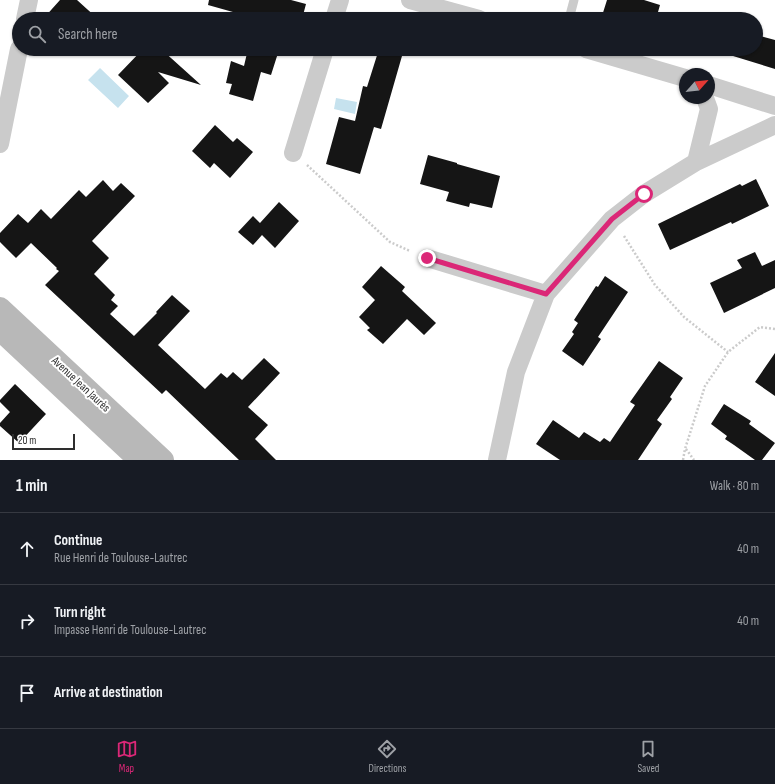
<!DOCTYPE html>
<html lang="en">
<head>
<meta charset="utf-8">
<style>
  body { margin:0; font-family:"Sofia Sans Condensed",sans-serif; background:#242831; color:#f1f3f6 }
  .compass { position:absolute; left:679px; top:68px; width:36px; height:36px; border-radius:50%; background:#171b24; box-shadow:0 1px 3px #0004; rotate:63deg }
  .scale { position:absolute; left:12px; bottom:10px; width:63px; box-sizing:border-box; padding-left:4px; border:2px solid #2e2e2e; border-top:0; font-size:11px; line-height:14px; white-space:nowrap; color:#2e2e2e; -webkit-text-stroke:3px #fff; paint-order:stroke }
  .stop { position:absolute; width:12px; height:12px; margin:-9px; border:3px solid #db2777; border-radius:50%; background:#fff }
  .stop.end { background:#db2777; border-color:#fff; box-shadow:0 1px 4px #0008 }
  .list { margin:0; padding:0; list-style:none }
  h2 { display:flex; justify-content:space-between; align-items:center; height:52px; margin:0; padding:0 16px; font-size:17px }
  h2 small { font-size:13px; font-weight:400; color:#9ea1a6 }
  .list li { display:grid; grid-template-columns:26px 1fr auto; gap:12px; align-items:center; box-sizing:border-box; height:72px; padding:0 16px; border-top:1px solid #363941 }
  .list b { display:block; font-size:15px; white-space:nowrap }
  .list p { margin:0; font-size:13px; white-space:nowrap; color:#9ea1a6 }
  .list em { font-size:13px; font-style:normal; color:#9ea1a6 }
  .icon { flex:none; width:22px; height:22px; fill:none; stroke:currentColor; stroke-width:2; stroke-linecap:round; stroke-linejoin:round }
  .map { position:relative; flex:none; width:775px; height:460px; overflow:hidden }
  .search { position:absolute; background:#171b24; box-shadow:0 1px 3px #0004; left:12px; right:12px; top:12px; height:44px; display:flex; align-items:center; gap:10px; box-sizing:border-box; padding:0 14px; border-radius:22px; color:#9ea1a6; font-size:15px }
  .sheet { height:268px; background:#171b24 }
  nav { display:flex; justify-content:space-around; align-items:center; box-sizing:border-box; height:56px; border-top:1px solid #363941; background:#171b24; font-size:11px; color:#9ea1a6 }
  nav a { display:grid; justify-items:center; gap:2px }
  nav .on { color:#db2777 }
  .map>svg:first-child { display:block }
  .water { fill:#c6e2ee }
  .building { fill:#151515 }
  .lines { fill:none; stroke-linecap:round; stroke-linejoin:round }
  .path { stroke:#cbcbcb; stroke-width:2.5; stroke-dasharray:2 2; stroke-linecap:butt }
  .service { stroke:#cbcbcb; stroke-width:9 }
  .minor { stroke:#cbcbcb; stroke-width:18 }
  .secondary { stroke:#b8b8b8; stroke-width:22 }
  .route { stroke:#db2777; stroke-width:5 }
  .labels { text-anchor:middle; stroke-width:4; stroke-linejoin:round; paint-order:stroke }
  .street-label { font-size:12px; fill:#2e2e2e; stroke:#fff }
</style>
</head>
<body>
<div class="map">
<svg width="775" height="460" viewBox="0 0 775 460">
  <rect width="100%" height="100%" fill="#fff"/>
  <!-- water -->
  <path class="water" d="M100,68L129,96L118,108L88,80Z
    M336,98L357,102L355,114L334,109Z"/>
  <!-- building -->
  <path class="building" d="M60,0H77L98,19H43Z
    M209,0H291L306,4L302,19H258L208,5Z
    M607,0H644L660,5L656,19H601Z
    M756,35L775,40V69L720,52L721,49H756Z
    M143,49H161L201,85L158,72L169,83L148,103L118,75Z
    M248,49H265L278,53L271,75L261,72L253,101L229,94L232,84L226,83L231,61L244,66Z
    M379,49H404L381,129L374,127L360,174L326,164L339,117L355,121L363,86L367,87Z
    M215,125L233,142L237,138L253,152L230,178L214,163L210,168L192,151Z
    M428,155L457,163V164L500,176L492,208L470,203L469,207L446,201L449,192L420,184Z
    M756,179L769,206L732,224L731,222L670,250L658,224L740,184L742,186Z
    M103,180L113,191L121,183L135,196L92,241L109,258L94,274L115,295L111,300L118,306L110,314L134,336L157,313L156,312L172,295L190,311L158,345L205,389L221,373L227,378L233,372L242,380L264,358L280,373L248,407L268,425L255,439L276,460H239L166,390L162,394L45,285L59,271L56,269L57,268L31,243L16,258L0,242V233L18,214L28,223L41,209L51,219L79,190L86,197Z
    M279,202L299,221L275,248L262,235L253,245L238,232L253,216L260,223Z
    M755,252L762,266L775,260V288L724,313L710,283L742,268L737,260Z
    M381,266L405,287L402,291L436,323L424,335L407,319L383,344L367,330L370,328L359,317L375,300L362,287Z
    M605,276L628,292L598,337L601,339L583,366L562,351L574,334L572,332L578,323L574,320L596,286L598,287Z
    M775,353V396L755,382Z
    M659,361L683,378L670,397L672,399L657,420L662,424L638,460H560L536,444L553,420L579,438L584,432L600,442L604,438L610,442L635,405L630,402Z
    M15,384L46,414L19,443L0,426V423L10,412L0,402V400Z
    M724,404L751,421L749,424L775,443L762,460H755L734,445L725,439L727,436L711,424Z"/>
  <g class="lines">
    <!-- path -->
    <path class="path" d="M307,165L390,242L410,251
      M624,236L655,285L684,317L728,352
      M686,449L694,460
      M683,460L685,449L705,386L728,352L760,327L775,329"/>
    <!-- service -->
    <path class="service" d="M569,19L574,0"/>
    <!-- minor -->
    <path class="minor" d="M410,0L479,19
      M25,19L29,0
      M334,19L340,0
      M586,49L685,78
      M709,85L775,106
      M0,144L19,49
      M293,153L325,49
      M696,162L709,109L705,98
      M427,258L546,294
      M497,460L516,372L546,294L612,219L644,194L696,162L775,125"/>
    <!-- secondary -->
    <path class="secondary" d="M0,308L163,460
      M0,330L139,460"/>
  </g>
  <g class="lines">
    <!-- route -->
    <path class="route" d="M427,258L546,294L612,219L644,194"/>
  </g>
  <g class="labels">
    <!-- street labels -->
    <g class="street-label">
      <text transform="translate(81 384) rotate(43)" y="4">Avenue Jean Jaurès</text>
    </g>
  </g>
</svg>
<svg class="compass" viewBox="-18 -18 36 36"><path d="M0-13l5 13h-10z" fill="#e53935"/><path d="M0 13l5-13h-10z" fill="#9ea1a6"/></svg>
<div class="scale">20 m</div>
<div class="stop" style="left:644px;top:194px"></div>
<div class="stop end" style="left:427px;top:258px"></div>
<div class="search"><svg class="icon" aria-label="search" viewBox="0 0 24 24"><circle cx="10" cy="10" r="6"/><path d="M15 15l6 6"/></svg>Search here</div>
</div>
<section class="sheet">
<h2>1 min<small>Walk · 80 m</small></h2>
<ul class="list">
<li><svg class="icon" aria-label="ahead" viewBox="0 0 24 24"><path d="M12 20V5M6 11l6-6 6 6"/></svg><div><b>Continue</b><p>Rue Henri de Toulouse-Lautrec</p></div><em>40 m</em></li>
<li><svg class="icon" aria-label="right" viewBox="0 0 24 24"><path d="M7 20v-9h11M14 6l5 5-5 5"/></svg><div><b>Turn right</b><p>Impasse Henri de Toulouse-Lautrec</p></div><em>40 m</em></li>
<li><svg class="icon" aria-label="arrive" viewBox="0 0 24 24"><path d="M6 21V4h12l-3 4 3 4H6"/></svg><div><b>Arrive at destination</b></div></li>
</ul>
</section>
<nav>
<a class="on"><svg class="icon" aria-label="map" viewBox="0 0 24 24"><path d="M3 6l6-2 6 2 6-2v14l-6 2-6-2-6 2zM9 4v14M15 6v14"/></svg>Map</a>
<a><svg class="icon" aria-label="directions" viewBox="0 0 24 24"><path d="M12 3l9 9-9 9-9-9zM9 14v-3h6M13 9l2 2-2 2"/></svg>Directions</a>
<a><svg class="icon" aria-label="saved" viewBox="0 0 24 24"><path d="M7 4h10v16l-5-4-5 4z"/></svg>Saved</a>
</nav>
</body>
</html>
